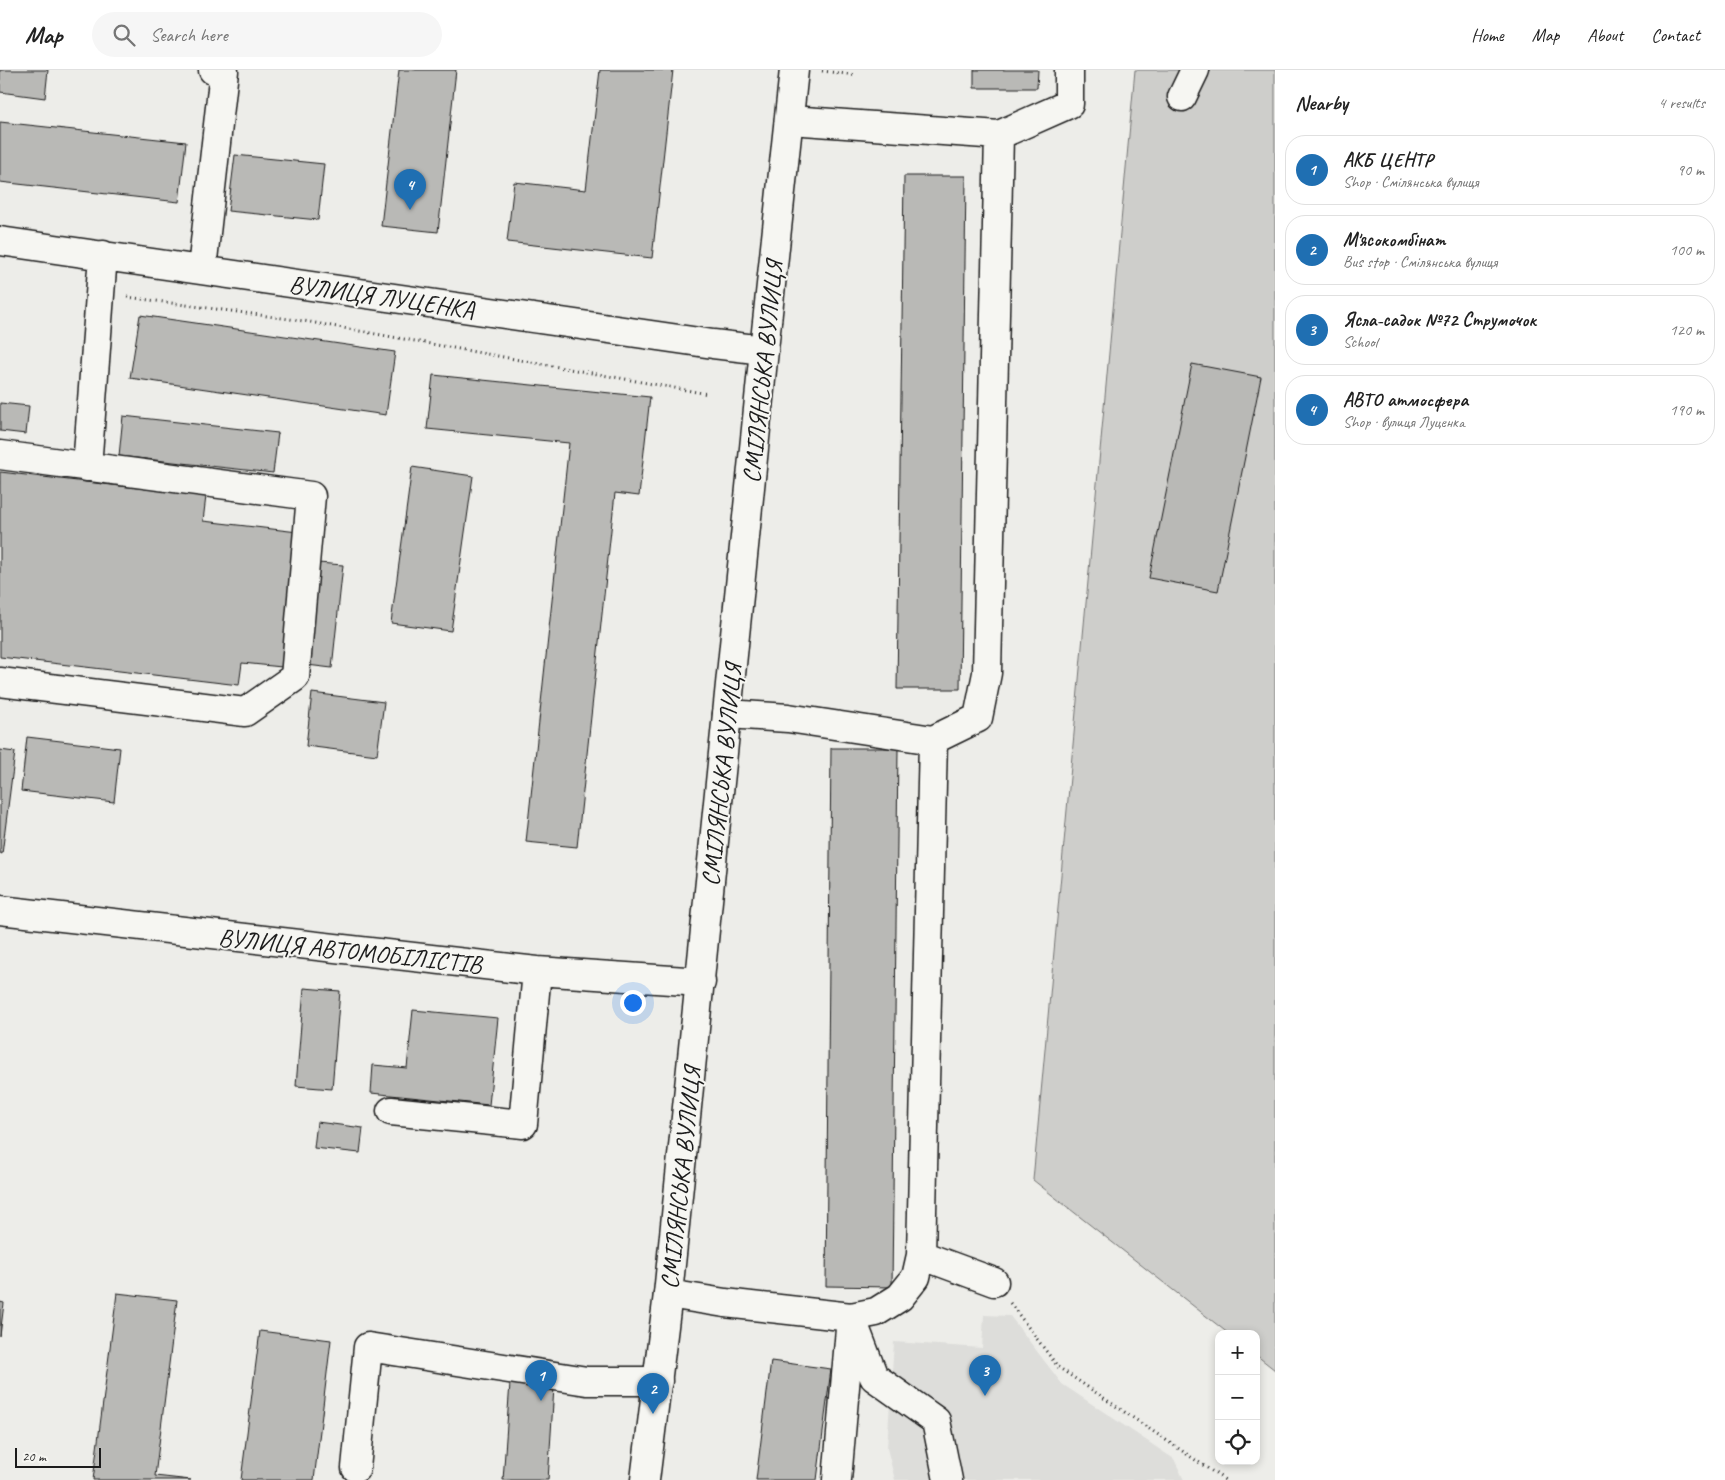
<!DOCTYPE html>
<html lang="en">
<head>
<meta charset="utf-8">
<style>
  body { margin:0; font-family:Caveat,sans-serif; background:#f6f6f6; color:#222 }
  .controls { position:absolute; right:15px; bottom:15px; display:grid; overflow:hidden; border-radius:10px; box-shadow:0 2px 8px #0003 }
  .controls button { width:45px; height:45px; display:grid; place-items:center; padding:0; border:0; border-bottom:1px solid #e0e0e0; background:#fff; color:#222; font:25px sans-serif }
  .scale { position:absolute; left:15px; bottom:12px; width:86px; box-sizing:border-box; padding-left:5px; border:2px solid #1c1c1c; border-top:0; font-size:14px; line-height:18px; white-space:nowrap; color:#1c1c1c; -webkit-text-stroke:4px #f6f6f2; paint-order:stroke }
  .you { position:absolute; left:632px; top:932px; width:18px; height:18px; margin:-12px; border:4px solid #fff; border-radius:50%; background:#1a73e8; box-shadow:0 0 0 8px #1a73e833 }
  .badge { display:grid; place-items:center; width:32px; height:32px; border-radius:50%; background:#1f6fb2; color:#fff; font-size:16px; font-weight:700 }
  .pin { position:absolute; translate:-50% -41px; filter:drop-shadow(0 1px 2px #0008) }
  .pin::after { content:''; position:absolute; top:26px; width:18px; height:15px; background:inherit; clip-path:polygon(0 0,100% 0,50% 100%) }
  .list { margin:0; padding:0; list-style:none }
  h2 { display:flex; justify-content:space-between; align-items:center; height:65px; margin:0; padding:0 20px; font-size:21px }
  h2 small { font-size:16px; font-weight:400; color:#767676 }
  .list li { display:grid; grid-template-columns:32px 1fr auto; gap:15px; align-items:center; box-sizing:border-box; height:70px; margin:0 10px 10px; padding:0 10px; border:1px solid #e0e0e0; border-radius:20px }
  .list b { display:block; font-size:19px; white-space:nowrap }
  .list p { margin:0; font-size:16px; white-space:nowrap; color:#767676 }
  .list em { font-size:16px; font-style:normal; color:#767676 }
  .icon { flex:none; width:28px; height:28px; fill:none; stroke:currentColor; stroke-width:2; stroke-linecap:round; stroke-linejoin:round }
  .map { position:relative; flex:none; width:1275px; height:1410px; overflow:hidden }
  header { display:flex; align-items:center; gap:30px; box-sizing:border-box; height:70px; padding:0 25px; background:#fff; border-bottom:1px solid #e0e0e0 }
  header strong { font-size:24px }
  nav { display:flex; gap:28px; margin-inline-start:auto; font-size:18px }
  .search { width:350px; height:45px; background:#f6f6f6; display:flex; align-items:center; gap:12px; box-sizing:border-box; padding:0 18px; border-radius:28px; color:#767676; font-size:19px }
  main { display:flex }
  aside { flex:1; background:#fff }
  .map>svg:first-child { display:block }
  .built { fill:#ddddda }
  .green { fill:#cececb; stroke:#757574 }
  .building { fill:#b9b9b6; stroke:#1c1c1c }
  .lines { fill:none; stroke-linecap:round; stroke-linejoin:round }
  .minor-casing { stroke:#1c1c1c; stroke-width:31 }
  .major-casing { stroke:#1c1c1c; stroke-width:31 }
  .path { stroke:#1c1c1c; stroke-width:3; stroke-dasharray:1 4; stroke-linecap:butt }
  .minor { stroke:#f6f6f2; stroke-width:28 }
  .major { stroke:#f6f6f2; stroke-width:28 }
  .labels { text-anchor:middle; stroke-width:4; stroke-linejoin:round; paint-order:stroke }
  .street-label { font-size:25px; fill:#1c1c1c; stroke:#f6f6f2 }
</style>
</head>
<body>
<header>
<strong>Map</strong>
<div class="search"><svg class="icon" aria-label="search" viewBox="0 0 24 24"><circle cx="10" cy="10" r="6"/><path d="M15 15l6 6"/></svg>Search here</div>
<nav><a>Home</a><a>Map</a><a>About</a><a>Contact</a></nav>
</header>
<main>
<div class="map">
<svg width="1275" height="1410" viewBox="0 0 1275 1410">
  <rect width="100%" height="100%" fill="#edede9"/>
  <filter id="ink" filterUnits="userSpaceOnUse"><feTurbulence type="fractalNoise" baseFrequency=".02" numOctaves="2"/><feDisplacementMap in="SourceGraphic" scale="10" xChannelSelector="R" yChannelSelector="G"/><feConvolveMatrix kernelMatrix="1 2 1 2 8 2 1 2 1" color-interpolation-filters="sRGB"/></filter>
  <g filter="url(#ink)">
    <!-- built -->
    <path class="built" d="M984,1245L1010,1246L1062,1314L1174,1389L1184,1410H895L887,1378L894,1272L982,1278Z"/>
    <!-- green -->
    <path class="green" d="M1135,0H1275V1300L1256,1285V1264H1229L1033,1110Z"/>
    <!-- building -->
    <path class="building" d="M0,0H48L45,28L0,22Z
      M399,0H456L438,162L381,156Z
      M600,0H673L652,188L507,172L514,112L586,120Z
      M974,0H1038L1037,18H974Z
      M0,52L186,72L179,132L0,112Z
      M235,85L324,94L318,150L228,141Z
      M904,106H966L960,619H897Z
      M140,245L395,282L386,345L130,308Z
      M1192,294L1261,307L1218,521L1149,508Z
      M433,305L650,327L639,426L615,423L577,777L526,772L569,373L427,359Z
      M0,333L29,336L26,364L0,361Z
      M123,346L278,363L273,403L119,386Z
      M412,397L473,406L451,561L391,553Z
      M0,402L206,426L203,451L298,462L282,597L242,593L239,615L0,587Z
      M318,493L343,495L332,598L307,595Z
      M312,623L384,632L377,685L306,676Z
      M27,667L120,678L114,732L21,721Z
      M831,678H898L892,1217L826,1216Z
      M0,680L15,682L2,784L0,783Z
      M304,918L340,921L332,1019L296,1016Z
      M413,940L498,948L489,1035L371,1023L373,995L407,998Z
      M317,1052L363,1058L360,1083L314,1078Z
      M117,1223L177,1230L155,1406L191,1410H93Z
      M0,1232L4,1233L0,1266Z
      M260,1261L331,1270L314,1410H241Z
      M771,1291L831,1299L817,1410H756Z
      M510,1313L554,1317L548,1410H503Z"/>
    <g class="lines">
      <!-- minor casing -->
      <g class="minor-casing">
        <path id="minor" d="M1182,27L1195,0
          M999,65L1069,34V0
          M0,171L713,274L764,280
          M202,199L224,1L213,0
          M0,385L311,426L295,607L245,642L0,612
          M87,397L103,185
          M727,644L788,648L933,670
          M0,840L537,901L701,912
          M391,1041L523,1054L537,901
          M921,1185L994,1212
          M668,1224L725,1233L851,1247L876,1242L900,1227L916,1207L921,1185L933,670L978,648L987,603L999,65L790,50
          M356,1398L368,1277L587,1311H658
          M837,1410L851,1247L874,1307L936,1351L948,1410"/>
      </g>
      <!-- major casing -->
      <g class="major-casing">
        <path id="major" d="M645,1410L668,1224L764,280L794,0"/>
      </g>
      <!-- path -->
      <path class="path" d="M822,1L855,5
        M127,227L304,251L708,324
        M1010,1233L1058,1297L1225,1410"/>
      <!-- minor -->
      <use href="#minor" class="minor"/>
      <!-- major -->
      <use href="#major" class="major"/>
    </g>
  </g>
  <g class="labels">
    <!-- street labels -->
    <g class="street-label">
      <text transform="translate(382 226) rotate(8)" y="9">ВУЛИЦЯ ЛУЦЕНКА</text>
      <text transform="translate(762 302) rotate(-84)" y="9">СМІЛЯНСЬКА ВУЛИЦЯ</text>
      <text transform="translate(721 705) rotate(-84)" y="9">СМІЛЯНСЬКА ВУЛИЦЯ</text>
      <text transform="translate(350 880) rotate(6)" y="9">ВУЛИЦЯ АВТОМОБІЛІСТІВ</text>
      <text transform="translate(680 1108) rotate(-84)" y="9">СМІЛЯНСЬКА ВУЛИЦЯ</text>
    </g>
  </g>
</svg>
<div class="controls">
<button>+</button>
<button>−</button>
<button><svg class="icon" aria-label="locate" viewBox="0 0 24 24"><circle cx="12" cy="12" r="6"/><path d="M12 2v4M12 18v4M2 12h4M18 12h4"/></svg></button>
</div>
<div class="scale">20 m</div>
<div class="you"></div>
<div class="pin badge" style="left:541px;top:1331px">1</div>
<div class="pin badge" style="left:653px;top:1344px">2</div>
<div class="pin badge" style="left:985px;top:1326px">3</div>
<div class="pin badge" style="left:410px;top:140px">4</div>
</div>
<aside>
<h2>Nearby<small>4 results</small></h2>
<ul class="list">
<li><span class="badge">1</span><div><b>АКБ ЦЕНТР</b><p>Shop · Смілянська вулиця</p></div><em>90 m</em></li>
<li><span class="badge">2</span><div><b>М'ясокомбінат</b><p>Bus stop · Смілянська вулиця</p></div><em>100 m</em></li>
<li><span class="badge">3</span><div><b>Ясла-садок №72 Струмочок</b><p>School</p></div><em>120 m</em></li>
<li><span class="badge">4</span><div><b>АВТО атмосфера</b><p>Shop · вулиця Луценка</p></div><em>190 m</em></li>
</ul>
</aside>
</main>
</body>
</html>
